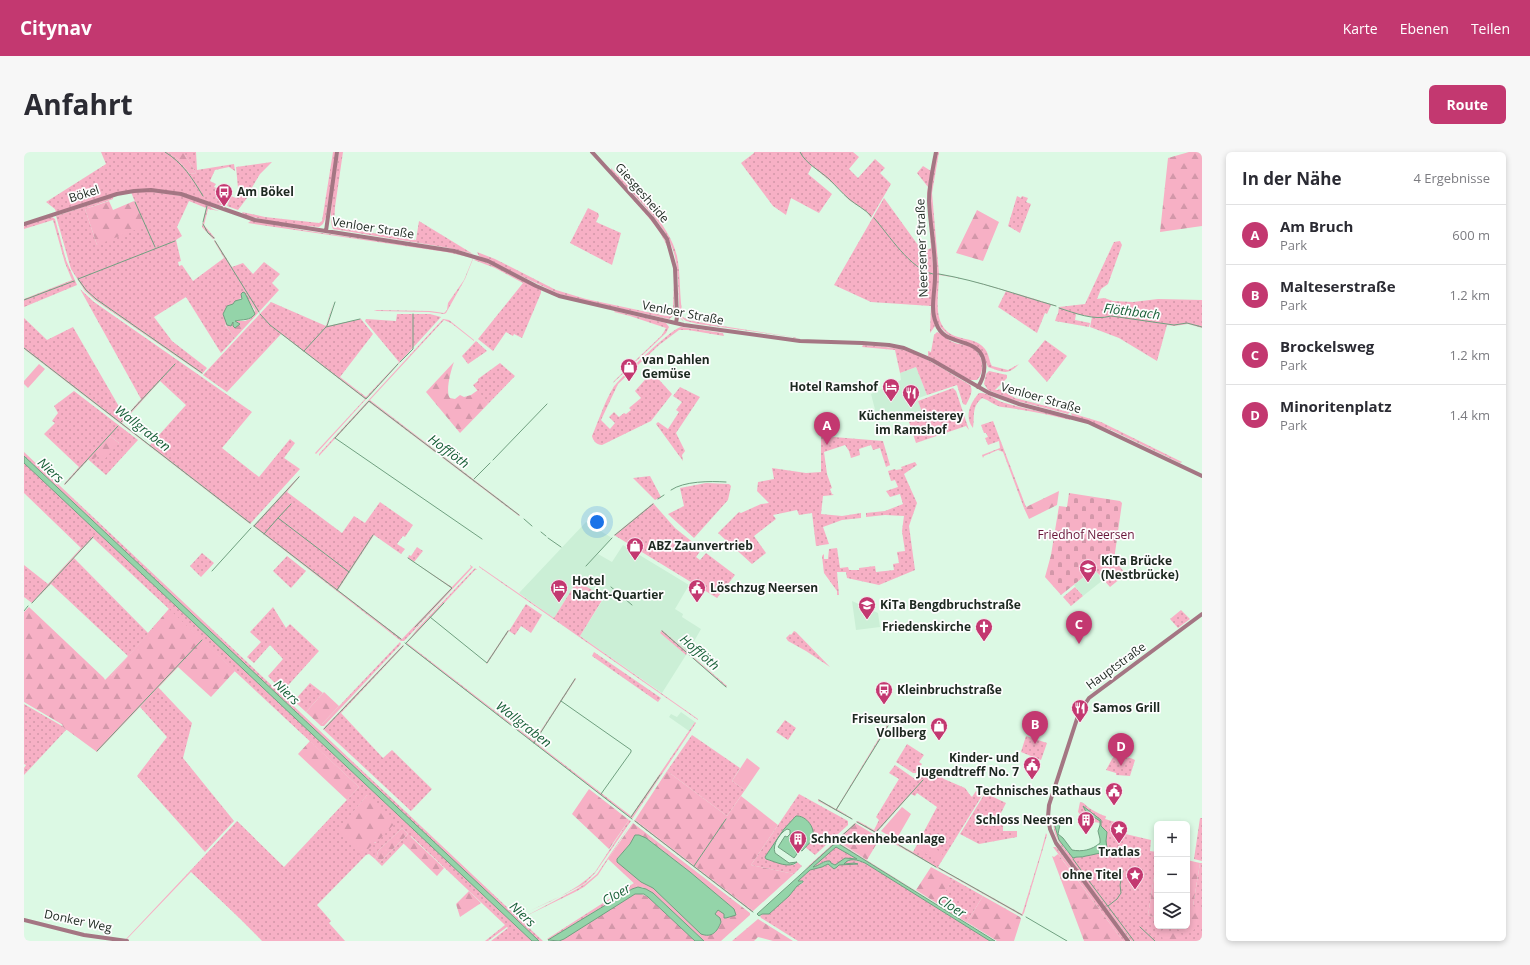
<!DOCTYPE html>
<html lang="de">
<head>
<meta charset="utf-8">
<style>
  body { margin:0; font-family:"Open Sans",sans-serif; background:#f7f7f7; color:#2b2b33 }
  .controls { position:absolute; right:12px; bottom:12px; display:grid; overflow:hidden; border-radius:6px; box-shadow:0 2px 6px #0003 }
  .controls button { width:36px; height:36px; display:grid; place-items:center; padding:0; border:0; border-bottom:1px solid #e1e1e2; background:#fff; color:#2b2b33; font:20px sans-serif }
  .you { position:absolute; left:573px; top:370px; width:14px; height:14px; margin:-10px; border:3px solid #fff; border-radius:50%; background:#1a73e8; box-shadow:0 0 0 6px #1a73e833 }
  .badge { display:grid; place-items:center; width:26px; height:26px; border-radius:50%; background:#c33870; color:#fff; font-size:13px; font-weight:700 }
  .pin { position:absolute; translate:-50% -33px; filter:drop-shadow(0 1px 2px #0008) }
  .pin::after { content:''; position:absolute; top:21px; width:14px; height:12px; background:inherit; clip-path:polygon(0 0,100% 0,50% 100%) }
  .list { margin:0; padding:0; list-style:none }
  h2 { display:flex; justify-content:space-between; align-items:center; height:52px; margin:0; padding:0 16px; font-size:17px }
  h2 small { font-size:13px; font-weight:400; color:#7c7c81 }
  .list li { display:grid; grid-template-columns:26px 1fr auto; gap:12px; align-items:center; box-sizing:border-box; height:60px; padding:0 16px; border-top:1px solid #e1e1e2 }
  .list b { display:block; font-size:15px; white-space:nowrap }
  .list p { margin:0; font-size:13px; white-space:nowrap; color:#7c7c81 }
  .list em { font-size:13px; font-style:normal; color:#7c7c81 }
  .icon { flex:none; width:22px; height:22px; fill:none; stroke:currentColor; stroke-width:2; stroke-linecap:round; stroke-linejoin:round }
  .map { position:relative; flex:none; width:1178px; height:789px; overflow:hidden; border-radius:6px }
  header { display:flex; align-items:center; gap:24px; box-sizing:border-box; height:56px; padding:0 20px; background:#c33870; color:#fff }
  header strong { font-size:19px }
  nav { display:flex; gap:22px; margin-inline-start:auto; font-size:14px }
  .intro { display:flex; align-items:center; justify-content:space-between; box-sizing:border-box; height:96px; padding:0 24px }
  h1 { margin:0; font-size:28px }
  .button { padding:10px 18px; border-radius:6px; background:#c33870; color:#fff; font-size:14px; font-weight:700 }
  main { display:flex; gap:24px; padding:0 24px }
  aside { flex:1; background:#fff; border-radius:6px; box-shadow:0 2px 6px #0003 }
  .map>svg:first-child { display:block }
  .built { fill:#cbefd6 }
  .green { fill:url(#green-dots); fill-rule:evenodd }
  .forest { fill:url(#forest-firs); fill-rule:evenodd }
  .cemetery { fill:url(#cemetery-stones) }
  .pitch { fill:#f7b0c5 }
  .water { fill:#94d4a9; stroke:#70a080; fill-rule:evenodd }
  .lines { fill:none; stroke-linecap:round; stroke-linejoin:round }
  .stream { stroke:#70a080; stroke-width:1 }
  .secondary { stroke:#a47683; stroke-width:4 }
  .labels { text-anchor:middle; stroke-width:3.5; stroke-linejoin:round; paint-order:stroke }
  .poi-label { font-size:12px; font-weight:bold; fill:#1d2820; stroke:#fdfdfd; text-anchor:start }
  .street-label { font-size:12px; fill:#1d2820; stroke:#fdfdfd }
  .park-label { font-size:12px; fill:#681538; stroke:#fdfdfd }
  .water-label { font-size:13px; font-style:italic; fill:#175f37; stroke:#fdfdfd }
</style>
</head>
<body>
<header>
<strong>Citynav</strong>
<nav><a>Karte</a><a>Ebenen</a><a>Teilen</a></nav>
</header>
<div class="intro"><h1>Anfahrt</h1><a class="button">Route</a></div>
<main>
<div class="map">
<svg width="1178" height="789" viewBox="0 0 1178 789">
  <defs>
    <pattern id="green-dots" width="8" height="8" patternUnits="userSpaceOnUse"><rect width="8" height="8" fill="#f7b0c5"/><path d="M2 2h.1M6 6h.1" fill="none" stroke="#d397a9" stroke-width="1.8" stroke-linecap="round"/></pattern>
    <pattern id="forest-firs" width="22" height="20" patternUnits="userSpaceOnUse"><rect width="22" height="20" fill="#f7b0c5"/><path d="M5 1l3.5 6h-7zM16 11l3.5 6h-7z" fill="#d397a9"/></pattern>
    <pattern id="cemetery-stones" width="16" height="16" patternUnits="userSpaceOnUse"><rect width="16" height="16" fill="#f7b0c5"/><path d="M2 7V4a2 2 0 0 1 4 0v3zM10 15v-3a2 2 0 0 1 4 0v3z" fill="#d397a9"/></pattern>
  </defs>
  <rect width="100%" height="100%" fill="#dcf9e4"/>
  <!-- built -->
  <path class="built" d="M892,215L903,243L889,248L890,249L894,248L899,263L894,265L889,263L888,268L885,270L883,265L878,264L854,269L847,242L877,228L876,221Z
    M562,370L588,386L562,414L574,402L588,410L599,393L665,433L651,457L659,462L658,465L677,477L664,500L638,478L636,481L662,503L638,541L556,484L580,446L553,429L530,466L495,441Z
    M1070,417L1079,428L1059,444L1050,433Z
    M828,449L854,461L856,475L832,478Z
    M657,560L671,570L665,579L645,565L647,562L653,565Z"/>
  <!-- green -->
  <path class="green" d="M77,0H144L154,7L166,22L172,21L161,3V0H172L173,18L210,12L211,19L205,15L191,18L186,29L192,32L190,35L195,37L192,46L201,49L200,52L202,53H194L154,40L115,37L32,60L31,57L22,50L82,12Z
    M309,0H312L302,65L299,72L295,75L254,71L220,63L218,60L241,65L295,71L298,69Z
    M315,0H319L311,55L310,72L312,75L392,88L395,69L449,102L425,96L309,77C303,67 313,14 315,0Z
    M730,0H829L835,5L825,17L834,26L851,7L861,16L856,21L867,32L847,66L843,60L825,48L813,35L788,14L784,22L808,42L795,61L767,46L762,63L749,54L717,11L730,1Z
    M910,0L904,36L910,112L908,163L911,174L906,181L907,154L847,150L810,133L860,46L899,100L907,96L903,42L904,35L893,21L899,14L907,19Z
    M913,0H915L908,41L915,122C955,129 994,142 1033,154L1027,153L1023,162L1021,161L1013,181L974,155L982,139L940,127L915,123C915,144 906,177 934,185C944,188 954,188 961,197C965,202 965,209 968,214L984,218L995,212C984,224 979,220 964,215L957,199C938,190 920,186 911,166L906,41Z
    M248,10L236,22L224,42L214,36L212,15Z
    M587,16C610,41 645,70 653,104C657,124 655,145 659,165L664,168L685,172L776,186L674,172L662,169L657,165L660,170L656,166C654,146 655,124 651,105C644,72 609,43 587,19Z
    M215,39L222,42L223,46L214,58L203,54L207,44L212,46Z
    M107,40H130L158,44L184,53L189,57L195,59L184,57L180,73L191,86L189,87L178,75L182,56L165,49L153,75L158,84L152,88L157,109L154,110L155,114L158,113L169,129L200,106L190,89L191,88L208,115L219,111L229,122L240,110L256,122L248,131L255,138L234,161L220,138L201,173L211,186L197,201L162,145L130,165L148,189L183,216L178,222L71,148L61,139L47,117L32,64L89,45V47L61,57L73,93L111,50Z
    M993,44L997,46L998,44L1004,46L1002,50L1007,52L996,81L984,74Z
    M608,47C614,51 619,57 623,62C652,93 651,121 650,160L648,165L645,167L562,149L535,142L455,104L453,100L471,107L532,138L562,147L642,164L647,162L649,159C649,148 650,136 650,125C648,90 631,72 608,47Z
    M564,56L574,61L575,64L572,70L597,81L588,113L546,91Z
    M28,65L31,67L42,108L53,133L0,155V147L48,128L41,111L29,68L0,77V73Z
    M228,68L278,78L423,99L449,106V107L441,127L422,161L420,162L405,160L353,159L350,158L406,159L420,161L423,158L424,151L440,128L449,106L422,100L224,71Z
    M1096,89L1098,93L1084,132L1077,137L1073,147L1080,146L1089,149L1109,150L1134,147L1178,148V176L1164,172L1150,174L1143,173L1133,209L1095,186L1066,175L1068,165L1052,162L1051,168L1066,171L1065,175L1031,169L1033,163L1034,162L1035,155L1061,152L1090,90Z
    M453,107L466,112L517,138V141L498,186L490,182L489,184L482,180L469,199L454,187L499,131L471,116L450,108Z
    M56,137L70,150L228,260L198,296L235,325L266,287L271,291L260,306L276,317L226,372L0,197V166L23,188L49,175L101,265L117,247ZM136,229L162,253L126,293L98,271Z
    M310,149L303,174L337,167L349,182L316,225L342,245L375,210L341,169L342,167L372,169L373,162H406L417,165L292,302L291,301L341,247L257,182L203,240L179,223L247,150L302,174Z
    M591,159L642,171L645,175L642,181L589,231L578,254L590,229L638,183L642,176L606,164L590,160Z
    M419,167L425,168L450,188V189L427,171L420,168L346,248L496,363L495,364L345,250L295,304V302Z
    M657,175L699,181L700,184L664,178H655L635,193L594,232L577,268L586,277L591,271L585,265L590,260L595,265L600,261L602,262L607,258L605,256L617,246L611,239L628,220L648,242L627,269L578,293C573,293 569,289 568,284C575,268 580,251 589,236C595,227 648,176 657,175Z
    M913,180C918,181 923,188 929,190C935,193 941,192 947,195C959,201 962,219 953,228H946L904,204V199L907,200L910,183Z
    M1021,188L1043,204L1023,230L1004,209Z
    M452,189L463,199L444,212L438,204Z
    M839,193C853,194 866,195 880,198C903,205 925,221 946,233C950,239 945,247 942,253L939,252L933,233L903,243L892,215L876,221L871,198L838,195Z
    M476,211L491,224L464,252L449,233L454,229V227Z
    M965,219L983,223V226L971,238H974L975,237L991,246L1045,260L1043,252L1046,260L1044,262L989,248L964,238L960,232L962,222Z
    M656,235L676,245L652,281L661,299L658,303L659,309L632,272L634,270L644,277L655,260L652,258L658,250L649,244Z
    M929,236L932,239L945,278L942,274L892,291L885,270L888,268L887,264L889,263L888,262L892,260L894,265L899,263L894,249Z
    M50,239L114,288L82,323L67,310L74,302L95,291L86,284L41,333L40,332L55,315L20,282L31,271L28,269L34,261L30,254Z
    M955,241C964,240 972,249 981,251C1002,257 1024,261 1046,266V268C1024,262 1001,258 978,255C971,254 965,248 958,246C947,255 951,265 949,276C940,265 946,251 955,241Z
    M1047,261L1077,270L1158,310L1156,311L1087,278L1048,264Z
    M969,269L1002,355L1000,356L979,300L974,298L960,304L959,306L958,303L976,296L975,289L964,293L961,286L964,285L962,281H960L957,273Z
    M797,284L859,289L866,313L862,315L856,296L849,298L847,293L835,297L836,303L827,306L825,299L821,293L800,300L803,322L808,336L806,337L808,342L810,343L799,344L797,362L818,364L837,361V366L818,368L799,375L805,392L792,394L788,361L775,363L773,358L749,363L752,367L730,384L742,401L728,412L694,381L715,360L717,361L737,352L745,351L733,339L734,330L750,327L748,316L782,321L797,320Z
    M0,300L519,789H515L0,304Z
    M891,310L893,313L880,322L893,351L885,374L891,418L855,433L823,426L822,420H813L815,443H813V439L800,421L798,404L800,402V407H804L805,397L813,396L816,416L824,415L825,418H835V416L851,414L852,420L870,418L869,412L875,411L873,400L881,399L878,379L880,364L861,363L842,365V361L861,359L879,352L876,342L866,345L862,339L874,335L871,328L867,329L864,319L871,317L872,318L878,317L877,315Z
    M0,311L508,789H467L484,776L483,775L464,789H461L481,773L387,684L358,714L355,711L384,682L378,676L354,699L353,704L351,707L345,702L342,703L293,753L307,769L305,771L321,789H238C215,765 191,743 167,720L103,787H102L213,669L260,715L335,635L145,458L87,524H85L104,504L27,432L8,451L0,445V413L24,432L57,396L0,341ZM69,386L145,457L124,481L50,406ZM343,643L352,691L315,678Z
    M275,324H276L263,340L318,381L330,364L341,371L356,350L389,373L381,385L379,384L373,392L381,397L377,402L350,383L314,438L378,487L427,436L384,406L385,403L387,404L393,395L399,399L390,410L428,435L447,415L446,413L449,415L380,489H377L229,374Z
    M626,324L637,345L631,348L609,326Z
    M682,331L705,332L707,334L704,348L670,386L644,362L660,354L656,336Z
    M629,351L651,376L681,400L677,398L672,405L676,408L682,401L711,423L693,446L590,383Z
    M178,401L190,411L177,425L166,414Z
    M1086,403L1102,422L1086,435L1070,417Z
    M263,404L282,419L267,436L249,419Z
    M455,414L530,466L553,429L580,445L556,484L674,567V568L455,415Z
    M451,416L453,418H451L383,491L510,589L551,526L552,527L511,590L607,664L671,570L672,571L608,667L382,492L393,477Z
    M1051,435L1059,444L1047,454L1039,445Z
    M502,452L518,463L507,481L497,474L491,483L485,479L463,512L462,511L484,478L485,479Z
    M249,455L262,476L266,472L295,499L259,539L244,524L259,507L246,493L230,511L223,505L237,490L226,480Z
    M1157,458L1166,467L1154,476L1146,467Z
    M638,478L703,534L702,535L663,501L662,503L636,481Z
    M770,479L772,480L806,515L782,499L764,489L762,486L766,482L767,483Z
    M376,490L377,492L300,574H297L295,572H298Z
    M379,493L380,494L317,561L359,606L368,598L408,637L387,659L299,577Z
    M570,500L637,546L634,550L568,504Z
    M286,531L299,541L282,560L270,549Z
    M134,535L168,571L159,606L210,669L181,700L113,624L143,585L116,555Z
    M0,552L38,574L42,578L0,623V616L2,613L0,612Z
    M761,568L772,576L764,588L752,580Z
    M863,573L864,574L813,657L829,667H828L794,649V647L812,657Z
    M668,583L716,616L708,629L721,638L703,664L643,619Z
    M1002,584L1023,591L1017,608L997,600Z
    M883,592L900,603L895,610L898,612L892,621H889L872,610Z
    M1092,602C1099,606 1104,604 1111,608L1106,624L1092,623V621L1082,618L1088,607Z
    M871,613L891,627L897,618L903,615L920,627L941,636L946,643L948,645L952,639L959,642L914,715L998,762L1017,700L1022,681L1023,683L1000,761L998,764L832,670L834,669L850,678L855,668L852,665L875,627L865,621ZM893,641L913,655L889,700L853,680L887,642L891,644Z
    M961,641L982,651L973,669L979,673V679H993V685L955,692L936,682Z
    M775,642L824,669V673L791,703L781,695L788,676L760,677L741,705L770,713L773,710L778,714L770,722L727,713Z
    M1056,650C1061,651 1060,652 1064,655C1066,657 1079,664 1082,664L1081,667L1091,670V675L1093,676V680L1127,688L1126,699L1133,700V706L1124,763L1133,766V774H1163V750L1164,754H1169L1176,711H1178V789H1107L1054,719L1037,694L1031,682L1028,667L1035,668L1034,670L1030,671C1032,682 1040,702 1052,705C1059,706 1064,702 1070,701C1073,701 1077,701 1080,701L1083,696L1082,689L1083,680L1077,674V668L1059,657L1076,669L1077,671L1062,669L1054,660Z
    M1176,666H1178V709L1170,707Z
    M605,668L607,669L571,721L560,732L541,742L497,763C522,751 551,740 571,720Z
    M611,668L729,759L728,760L610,669Z
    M608,670L574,723L560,735L551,740L500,765L551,738L561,732L573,722Z
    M812,689L913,752L929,727L959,744L943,770L973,789L815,692L780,718Z
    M812,695L834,707L828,706L811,713L799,710L796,714L789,715Z
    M1029,695H1032L1103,789H1099Z
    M827,707L841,711L966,789H774L737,766L736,764L739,762H743L766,742L773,734L779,731V729H774L786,718L798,715L804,712L810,717L814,712L819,713L821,710Z
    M610,731L614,735L608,737L524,788L523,787Z"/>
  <!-- forest -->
  <path class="forest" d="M144,0H161V3L172,21L166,22L154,7Z
    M1165,0H1178V74L1136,80L1144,6Z
    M85,49L89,58L110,49L121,74L73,93L61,57Z
    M953,58L975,70L959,109L932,101Z
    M220,138L234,161L211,186C190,160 198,158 220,138ZM221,144L231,158L228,166L221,169H211L215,171L210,176V170L199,162L211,149Z
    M430,210C427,218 421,240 426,246L431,247L436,243L440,245L447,243L454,238L464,252L436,281L402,240Z
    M86,284L95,291L80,308L74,303L67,310L64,307Z
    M1035,339L1033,353L1005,367L1000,356Z
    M5,455L80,526L81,528L85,524H87L145,457L211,519L187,545L154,515L73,600L43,578H42L38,574L39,573L0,550V460Z
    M300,540L315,554L298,572H295L282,560Z
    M286,589L335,635L323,648L274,602Z
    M643,619L703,664L717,644L754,673L727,713L770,722L729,759L611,668Z
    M565,637L605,668L585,697L548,662Z
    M343,643L372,670L352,691L351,690L337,704L314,678Z
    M609,671L726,761V763L697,789H680L629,741L618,735H614L584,707ZM622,686L666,720L710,757L694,758L692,759V764L677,782L629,736L617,730L593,707L606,692Z
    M831,671L856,686L843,708L812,688Z
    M378,676L384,682L355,711L351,707L353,704L354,699Z
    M386,684L420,716L413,724L379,691Z
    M1034,702L1099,789H1060L1028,704L1030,705Z
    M1133,706V766L1124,763Z
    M1163,708L1176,711L1169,754L1178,757V773H1172L1170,778L1162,781L1150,776L1136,775L1163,774Z
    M907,715L929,727L914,752L892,738Z
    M445,739L457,751L436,765L432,752Z
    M615,741L624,745L671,789H535L611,742Z
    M959,744L996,765L997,767L990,789H973L943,770Z
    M734,767L769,789H749L734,785L730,789H708Z
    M1139,778L1159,783L1161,789H1139L1137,779Z"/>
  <!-- cemetery -->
  <path class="cemetery" d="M1045,341L1096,349L1098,351L1090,408L1086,404L1037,443L1021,425L1027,403L1035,354L1043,355Z"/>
  <!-- pitch -->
  <path class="pitch" d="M15,212L21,217L4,236L0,232V229Z
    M723,606L736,616L721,638L708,629Z
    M878,655L887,662L872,688L857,679Z
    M897,689L919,701L915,709L892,696Z"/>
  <!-- water -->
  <path class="water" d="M219,140L221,141L231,162C226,169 219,167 211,169L216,172L211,176L209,174V170L207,174L203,173L199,162L203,154L209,152L211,149L218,147L217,142Z
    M0,304L492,767L515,789H508L0,311Z
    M1059,654L1077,668V674L1083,680L1082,689L1083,696L1080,701C1073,701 1069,703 1062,704C1057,706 1053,704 1049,706L1035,688L1030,671L1037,668L1034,682L1039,686L1048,698C1058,700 1068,698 1076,691V687L1074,679L1076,673V669L1062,660Z
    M772,664C782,663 793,677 788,687C786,692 781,695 778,699L776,698L770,706L754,695L761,684L763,685L766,682V678L763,677C756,681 748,692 751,701L765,711L773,710C765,717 752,710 742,707L741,705L760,677Z
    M611,683H615L622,686L666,720L710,757L712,763L702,766H700V762L694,758L691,762L696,766L697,770C693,780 688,786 677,782L629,736L617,730L593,710V707L606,692Z
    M814,692H815L971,789H966L841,711C834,708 825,705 820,712L830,711L834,712L815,713L813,715L810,717L804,712L798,715L786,718L774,729H779V730L773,734L765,744L745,762H738L735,764L733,762L809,693ZM812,695L833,707L821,706L811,713L807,711L806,709C800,708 795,714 789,715Z
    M614,735L622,737L629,741L680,789H671L624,745L620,742H611L540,787L535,789L524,788L608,737Z"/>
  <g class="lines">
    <!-- stream -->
    <path class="stream" d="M141,0C159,11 168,26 179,44
      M776,0C782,12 795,18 805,27C812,34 818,41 825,47C832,53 841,57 847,64
      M111,50L131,95
      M850,66C865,83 886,117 909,122
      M179,70L183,54
      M179,72L184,81L190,86
      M151,89L54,127L62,138L72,147L178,221
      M191,89L235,160
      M915,122C956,129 993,143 1032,154
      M0,148L50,129
      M1035,156C1051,161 1070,169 1087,164L1150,173L1163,171L1178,175
      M236,162L246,173L342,247L374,212
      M303,174L311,150
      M0,196L226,371
      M280,199L302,175L336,167
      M376,210L389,197V162
      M97,270L151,212
      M469,308L523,252
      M450,327L466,311
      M41,332L94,274
      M647,338C660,329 686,329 702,330
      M634,347L640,343
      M254,366L267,352
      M500,367L508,374
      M230,374L377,487
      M230,374L275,325
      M517,380L522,384
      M240,382L254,366L325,420
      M591,383L629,352
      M524,386L537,395
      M458,387L311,286L345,249L495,363
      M384,406L428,436L391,475
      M562,414L588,386
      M188,419L227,376
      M587,435L608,453
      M313,438L349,383
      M8,451L69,385
      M0,459L4,454
      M406,465L463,511L484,479
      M638,479L702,535
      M381,491L608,667
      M382,491L420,451
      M537,549L607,598V600L577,642
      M300,577L379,494
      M510,591L551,527
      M73,599L178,488
      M795,648L812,658
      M607,665L636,623
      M828,667L812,658L864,574
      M611,669L729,760
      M833,670L871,691
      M852,680L899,628
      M813,691V688L831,672
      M875,693L912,715
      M1049,707L1062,725L1110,789
      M670,714L702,667
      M915,716L998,763
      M1084,754L1093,747L1097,741L1096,733L1099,719
      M1002,765L1043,789
      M1116,775L1131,789"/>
    <!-- secondary -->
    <path class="secondary" d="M568,0L628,66L643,87L651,116L653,165L652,171
      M912,0C909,16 905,32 905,49C906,74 912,100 911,125C911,139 906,157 912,171C918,188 932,187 946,193C964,200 963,221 954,235
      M0,72L93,42L110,39L127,38L157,42L231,68L430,99L464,109L512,134L535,144L660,173L776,189L838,191L865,193L880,196L908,208L965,241L995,252L1064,270L1178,324
      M302,79L313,0
      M0,768L60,783L103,789
      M1104,789L1032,691L1026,677L1024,665L1025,653L1051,573L1055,561L1065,546L1178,462"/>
  </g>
  <!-- icons -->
  <defs>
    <g id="bus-pin" transform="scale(0.9)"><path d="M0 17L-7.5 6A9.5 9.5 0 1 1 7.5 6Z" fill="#c33870" stroke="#fdfdfd"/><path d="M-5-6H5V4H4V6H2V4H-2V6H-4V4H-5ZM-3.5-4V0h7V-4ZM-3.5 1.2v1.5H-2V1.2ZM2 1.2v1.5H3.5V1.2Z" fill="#fff"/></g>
    <g id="shop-pin" transform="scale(0.9)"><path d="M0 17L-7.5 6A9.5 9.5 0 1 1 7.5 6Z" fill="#c33870" stroke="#fdfdfd"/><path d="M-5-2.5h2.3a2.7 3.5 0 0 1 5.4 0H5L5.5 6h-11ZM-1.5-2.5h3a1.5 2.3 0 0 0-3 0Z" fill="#fff"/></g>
    <g id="hotel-pin" transform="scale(0.9)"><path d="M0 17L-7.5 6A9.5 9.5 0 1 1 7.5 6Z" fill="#c33870" stroke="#fdfdfd"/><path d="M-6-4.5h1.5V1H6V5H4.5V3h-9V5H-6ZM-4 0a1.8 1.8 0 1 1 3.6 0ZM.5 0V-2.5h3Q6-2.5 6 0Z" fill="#fff"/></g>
    <g id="restaurant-pin" transform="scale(0.9)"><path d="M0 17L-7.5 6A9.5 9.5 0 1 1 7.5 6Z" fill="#c33870" stroke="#fdfdfd"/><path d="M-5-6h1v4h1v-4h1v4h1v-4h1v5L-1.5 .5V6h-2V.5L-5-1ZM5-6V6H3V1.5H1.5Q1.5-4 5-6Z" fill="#fff"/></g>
    <g id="school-pin" transform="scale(0.9)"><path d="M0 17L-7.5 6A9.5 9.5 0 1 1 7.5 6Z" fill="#c33870" stroke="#fdfdfd"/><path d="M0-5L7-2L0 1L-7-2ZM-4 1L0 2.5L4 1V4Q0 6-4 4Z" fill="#fff"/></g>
    <g id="civic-pin" transform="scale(0.9)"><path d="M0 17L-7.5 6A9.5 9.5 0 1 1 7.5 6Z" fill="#c33870" stroke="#fdfdfd"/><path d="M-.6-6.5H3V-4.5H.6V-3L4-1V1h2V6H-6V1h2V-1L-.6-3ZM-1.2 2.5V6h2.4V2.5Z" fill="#fff"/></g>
    <g id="church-pin" transform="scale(0.9)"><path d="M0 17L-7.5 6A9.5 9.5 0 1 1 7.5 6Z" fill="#c33870" stroke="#fdfdfd"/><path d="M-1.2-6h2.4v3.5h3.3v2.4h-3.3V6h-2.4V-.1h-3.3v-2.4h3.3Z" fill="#fff"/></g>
    <g id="building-pin" transform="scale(0.9)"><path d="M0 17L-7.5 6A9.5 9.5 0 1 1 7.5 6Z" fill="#c33870" stroke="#fdfdfd"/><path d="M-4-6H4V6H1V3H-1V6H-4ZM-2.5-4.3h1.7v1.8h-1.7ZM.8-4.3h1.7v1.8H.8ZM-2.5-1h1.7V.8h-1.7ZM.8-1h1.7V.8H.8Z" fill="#fff"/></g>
    <g id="sight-pin" transform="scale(0.9)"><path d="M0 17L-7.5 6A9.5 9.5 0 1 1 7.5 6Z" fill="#c33870" stroke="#fdfdfd"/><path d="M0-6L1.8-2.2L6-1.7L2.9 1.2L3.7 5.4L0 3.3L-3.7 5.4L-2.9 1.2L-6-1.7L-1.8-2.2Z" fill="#fff"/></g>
  </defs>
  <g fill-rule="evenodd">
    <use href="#bus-pin" x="200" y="40"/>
    <use href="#shop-pin" x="605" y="215"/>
    <use href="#hotel-pin" x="867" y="235"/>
    <use href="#restaurant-pin" x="887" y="241"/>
    <use href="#shop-pin" x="611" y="394"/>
    <use href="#school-pin" x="1064" y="416"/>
    <use href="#hotel-pin" x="535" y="436"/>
    <use href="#civic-pin" x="673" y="436"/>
    <use href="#school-pin" x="843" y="453"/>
    <use href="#church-pin" x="960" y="475"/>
    <use href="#bus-pin" x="860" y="538"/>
    <use href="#restaurant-pin" x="1056" y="556"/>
    <use href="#shop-pin" x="915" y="574"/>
    <use href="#civic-pin" x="1008" y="613"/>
    <use href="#civic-pin" x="1090" y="639"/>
    <use href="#building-pin" x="1062" y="668"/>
    <use href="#sight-pin" x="1095" y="677"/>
    <use href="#building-pin" x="774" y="687"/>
    <use href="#sight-pin" x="1111" y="723"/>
  </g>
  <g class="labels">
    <!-- poi labels -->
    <g class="poi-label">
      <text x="213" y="44">Am Bökel</text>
      <text x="618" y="212">van Dahlen<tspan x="618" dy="14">Gemüse</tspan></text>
      <text x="854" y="239" text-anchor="end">Hotel Ramshof</text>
      <text x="887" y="268" text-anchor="middle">Küchenmeisterey<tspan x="887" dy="14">im Ramshof</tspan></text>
      <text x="624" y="398">ABZ Zaunvertrieb</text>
      <text x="1077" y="413">KiTa Brücke<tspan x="1077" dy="14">(Nestbrücke)</tspan></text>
      <text x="548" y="433">Hotel<tspan x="548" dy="14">Nacht-Quartier</tspan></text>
      <text x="686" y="440">Löschzug Neersen</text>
      <text x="856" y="457">KiTa Bengdbruchstraße</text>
      <text x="947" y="479" text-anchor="end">Friedenskirche</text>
      <text x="873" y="542">Kleinbruchstraße</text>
      <text x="1069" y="560">Samos Grill</text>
      <text x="902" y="571" text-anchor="end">Friseursalon<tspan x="902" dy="14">Vollberg</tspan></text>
      <text x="995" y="610" text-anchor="end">Kinder- und<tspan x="995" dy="14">Jugendtreff No. 7</tspan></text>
      <text x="1077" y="643" text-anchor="end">Technisches Rathaus</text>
      <text x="1049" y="672" text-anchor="end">Schloss Neersen</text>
      <text x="787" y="691">Schneckenhebeanlage</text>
      <text x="1095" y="704" text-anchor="middle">Tratlas</text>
      <text x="1098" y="727" text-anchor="end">ohne Titel</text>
    </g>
    <!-- street labels -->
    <g class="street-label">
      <text transform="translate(618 41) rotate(49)" y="4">Giesgesheide</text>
      <text transform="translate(60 42) rotate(-18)" y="4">Bökel</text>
      <text transform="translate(349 76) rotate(9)" y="4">Venloer Straße</text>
      <text transform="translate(898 96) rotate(-92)" y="4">Neersener Straße</text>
      <text transform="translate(659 161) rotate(11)" y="4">Venloer Straße</text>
      <text transform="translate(1017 246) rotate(16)" y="4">Venloer Straße</text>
      <text transform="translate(1092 514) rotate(-36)" y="4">Hauptstraße</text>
      <text transform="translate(54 769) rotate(12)" y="4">Donker Weg</text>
    </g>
    <!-- park labels -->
    <g class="park-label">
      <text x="1062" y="387">Friedhof Neersen</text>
    </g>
    <!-- water labels -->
    <g class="water-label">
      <text transform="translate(1108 159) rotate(7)" y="5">Flöthbach</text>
      <text transform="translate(119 276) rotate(38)" y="5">Wallgraben</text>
      <text transform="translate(425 299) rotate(37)" y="5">Hofflöth</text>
      <text transform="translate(27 318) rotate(43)" y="5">Niers</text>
      <text transform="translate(676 500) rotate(41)" y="5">Hofflöth</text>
      <text transform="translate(263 540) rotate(43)" y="5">Niers</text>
      <text transform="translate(500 572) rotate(38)" y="5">Wallgraben</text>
      <text transform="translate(592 742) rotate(-30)" y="5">Cloer</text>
      <text transform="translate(928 754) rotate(32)" y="5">Cloer</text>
      <text transform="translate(499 762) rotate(43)" y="5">Niers</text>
    </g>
  </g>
</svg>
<div class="controls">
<button>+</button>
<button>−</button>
<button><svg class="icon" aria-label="layers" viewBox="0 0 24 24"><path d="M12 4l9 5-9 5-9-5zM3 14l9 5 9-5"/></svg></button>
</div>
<div class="you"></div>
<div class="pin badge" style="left:803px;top:293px">A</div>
<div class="pin badge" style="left:1011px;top:592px">B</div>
<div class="pin badge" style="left:1055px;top:492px">C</div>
<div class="pin badge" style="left:1097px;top:614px">D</div>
</div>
<aside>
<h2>In der Nähe<small>4 Ergebnisse</small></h2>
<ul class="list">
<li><span class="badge">A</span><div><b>Am Bruch</b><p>Park</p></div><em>600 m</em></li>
<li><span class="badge">B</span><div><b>Malteserstraße</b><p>Park</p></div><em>1.2 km</em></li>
<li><span class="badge">C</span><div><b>Brockelsweg</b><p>Park</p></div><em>1.2 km</em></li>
<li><span class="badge">D</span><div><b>Minoritenplatz</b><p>Park</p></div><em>1.4 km</em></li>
</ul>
</aside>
</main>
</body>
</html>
